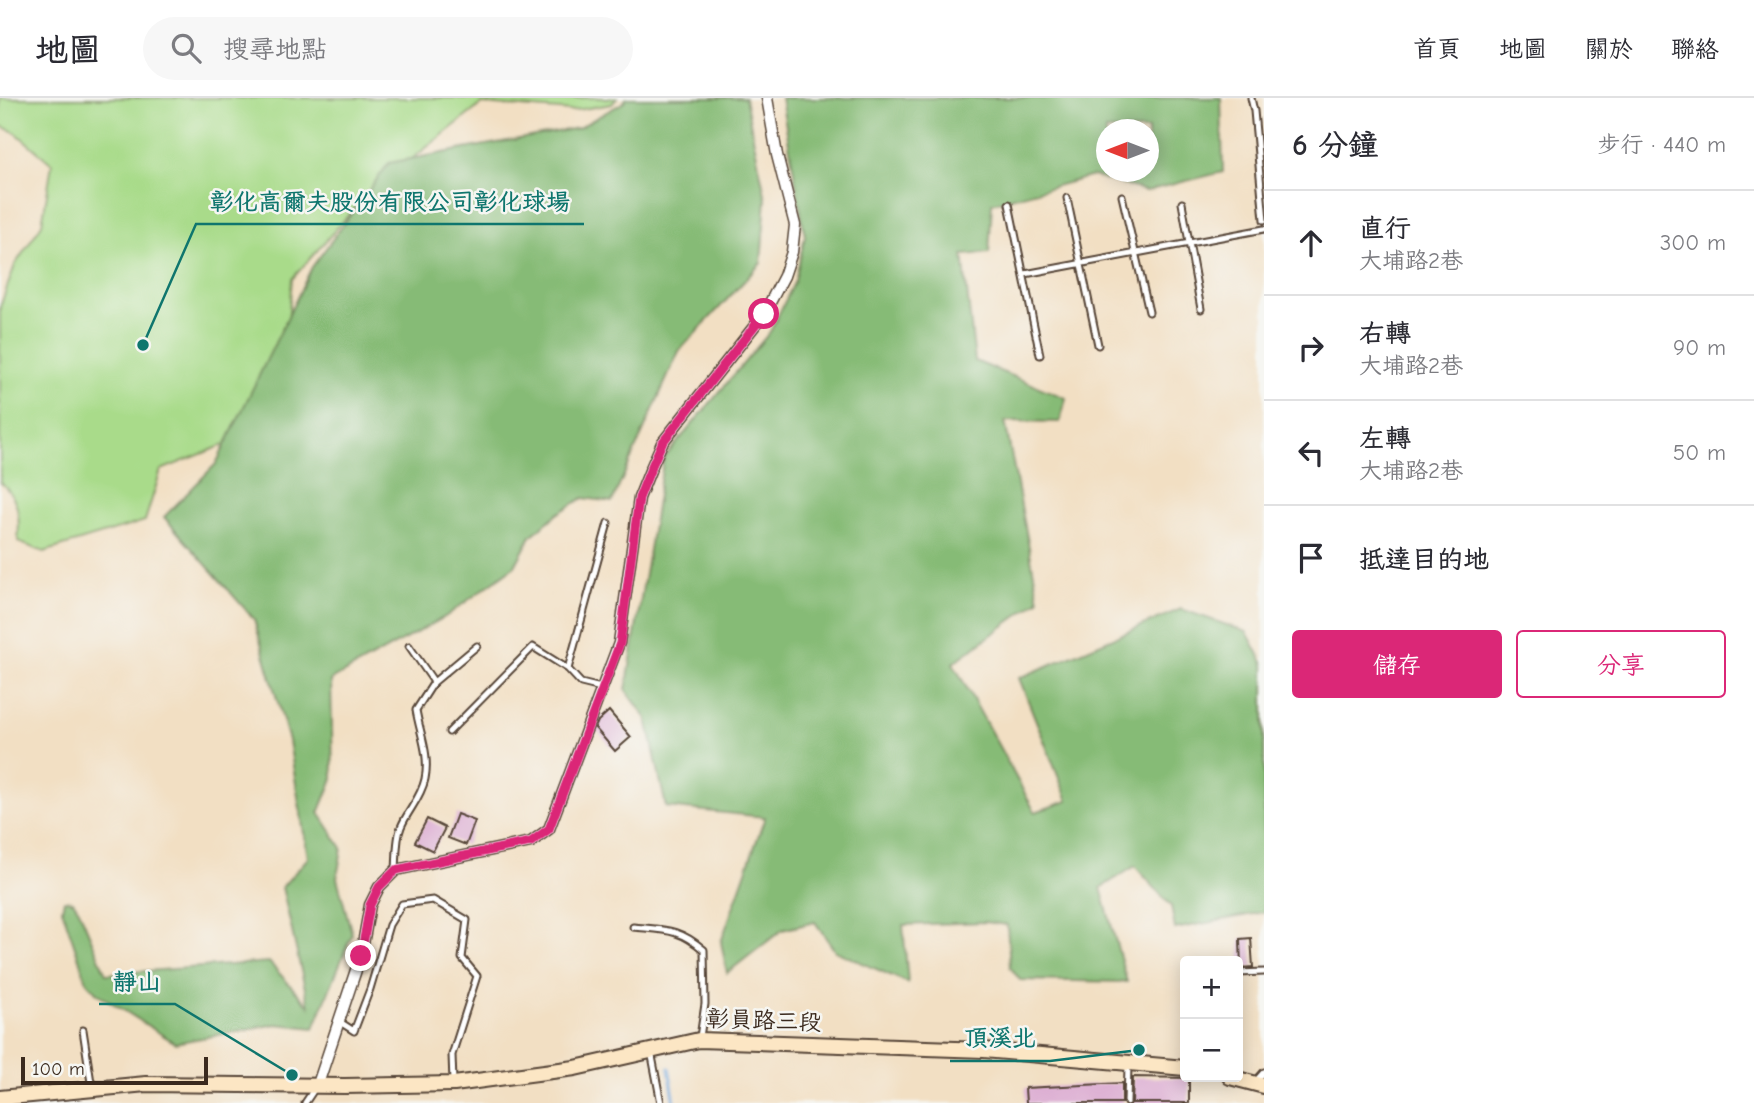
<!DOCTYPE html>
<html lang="zh-TW">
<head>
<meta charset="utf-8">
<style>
  body { margin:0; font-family:"Comic Neue","LXGW WenKai TC",sans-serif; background:#f7f7f7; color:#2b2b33 }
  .controls { position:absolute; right:21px; bottom:21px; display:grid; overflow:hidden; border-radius:7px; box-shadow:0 4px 18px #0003 }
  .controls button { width:63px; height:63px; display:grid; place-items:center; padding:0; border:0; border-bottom:2px solid #e1e1e2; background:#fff; color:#2b2b33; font:35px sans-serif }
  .compass { position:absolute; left:1096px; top:21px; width:63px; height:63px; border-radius:50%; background:#fff; box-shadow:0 4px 18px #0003; rotate:270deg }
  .scale { position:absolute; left:21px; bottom:18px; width:187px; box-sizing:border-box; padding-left:7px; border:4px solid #3b2a1e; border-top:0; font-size:19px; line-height:24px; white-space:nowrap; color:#3b2a1e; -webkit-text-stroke:5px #f6f6f2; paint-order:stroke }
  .stop { position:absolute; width:21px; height:21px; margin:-16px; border:5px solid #db2777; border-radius:50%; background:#fff }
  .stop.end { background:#db2777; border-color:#fff; box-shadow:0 2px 7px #0008 }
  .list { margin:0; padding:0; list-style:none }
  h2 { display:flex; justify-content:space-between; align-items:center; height:91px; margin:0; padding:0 28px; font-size:30px }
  h2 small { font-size:23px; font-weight:400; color:#7c7c81 }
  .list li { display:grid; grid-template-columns:46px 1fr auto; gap:21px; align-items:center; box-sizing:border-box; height:105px; padding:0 28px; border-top:2px solid #e1e1e2 }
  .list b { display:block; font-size:26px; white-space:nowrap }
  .list p { margin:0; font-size:23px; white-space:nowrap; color:#7c7c81 }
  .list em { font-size:23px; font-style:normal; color:#7c7c81 }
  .actions { display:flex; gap:14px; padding:21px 28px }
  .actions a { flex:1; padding:16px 0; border:2px solid #db2777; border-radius:7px; text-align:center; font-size:24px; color:#db2777 }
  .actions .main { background:#db2777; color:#fff }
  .icon { flex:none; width:38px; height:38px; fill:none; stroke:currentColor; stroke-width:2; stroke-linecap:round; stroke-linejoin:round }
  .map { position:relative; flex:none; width:1264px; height:1005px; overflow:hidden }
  header { display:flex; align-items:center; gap:42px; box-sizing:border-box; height:98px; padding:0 35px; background:#fff; border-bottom:2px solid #e1e1e2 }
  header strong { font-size:33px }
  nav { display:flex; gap:38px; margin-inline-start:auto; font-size:24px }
  .search { width:490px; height:63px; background:#f7f7f7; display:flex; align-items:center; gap:18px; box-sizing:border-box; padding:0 24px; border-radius:38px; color:#7c7c81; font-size:26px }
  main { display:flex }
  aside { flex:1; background:#fff }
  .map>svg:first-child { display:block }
  .green { fill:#a9db8a; stroke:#728254; stroke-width:2 }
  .forest { fill:#86bb76; stroke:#60724a; stroke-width:2; fill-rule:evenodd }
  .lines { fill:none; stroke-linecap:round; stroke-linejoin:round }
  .stream { stroke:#669fd5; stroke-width:3.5 }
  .building { fill:#ddafd3 }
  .lane-casing { stroke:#564537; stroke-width:9 }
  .street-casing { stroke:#564537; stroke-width:13 }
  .secondary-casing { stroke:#564537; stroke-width:18 }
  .lane { stroke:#fff; stroke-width:5 }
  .street { stroke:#fff; stroke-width:10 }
  .secondary { stroke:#fce6c4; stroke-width:14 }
  .route { stroke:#db2777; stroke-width:9 }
  .labels { text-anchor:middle; stroke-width:5; stroke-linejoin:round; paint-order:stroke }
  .street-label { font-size:23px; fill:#3b2a1e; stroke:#f6f6f2 }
  .leader { fill:none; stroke:#0f766e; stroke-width:2.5 }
  .callout-dot { fill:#0f766e; stroke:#f6f6f2; stroke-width:2.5 }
  .callout-label { font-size:24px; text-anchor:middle; font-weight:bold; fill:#0f766e; stroke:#f6f6f2; stroke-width:5; stroke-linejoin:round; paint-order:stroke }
</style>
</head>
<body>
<header>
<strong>地圖</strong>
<div class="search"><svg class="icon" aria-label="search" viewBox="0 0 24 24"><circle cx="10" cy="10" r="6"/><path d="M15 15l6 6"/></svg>搜尋地點</div>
<nav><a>首頁</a><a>地圖</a><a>關於</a><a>聯絡</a></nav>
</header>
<main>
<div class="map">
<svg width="1264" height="1005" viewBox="0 0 1264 1005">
  <rect width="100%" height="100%" fill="#f6f6f2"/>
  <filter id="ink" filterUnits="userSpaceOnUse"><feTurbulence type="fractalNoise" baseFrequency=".0143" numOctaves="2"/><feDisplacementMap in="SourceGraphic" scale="14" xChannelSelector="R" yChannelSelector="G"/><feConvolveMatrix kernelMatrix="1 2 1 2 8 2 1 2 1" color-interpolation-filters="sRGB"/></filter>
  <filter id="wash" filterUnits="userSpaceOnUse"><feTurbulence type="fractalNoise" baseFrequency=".00686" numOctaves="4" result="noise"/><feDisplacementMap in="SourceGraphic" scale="28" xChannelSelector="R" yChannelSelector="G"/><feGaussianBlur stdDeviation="1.57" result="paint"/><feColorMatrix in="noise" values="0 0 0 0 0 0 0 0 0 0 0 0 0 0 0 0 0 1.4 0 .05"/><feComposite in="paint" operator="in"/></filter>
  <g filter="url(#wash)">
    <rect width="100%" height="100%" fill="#f2dfc3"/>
    <!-- green -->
    <path class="green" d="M0,0H617L612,6L571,13L482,6L366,97L292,181L282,285L234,343L161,372L145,423L44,454L18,444C20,420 20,400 0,384V209L15,167L42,126L52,66L15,34L0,28Z"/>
    <!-- forest -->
    <path class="forest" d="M626,0H745L766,101L761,165L679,253L612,404L583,400L557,416L531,438L515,468L445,519L331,582L333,681L319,715L342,750L337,780L352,836L314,930L276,926L175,945L97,895L87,884L62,811L64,802L73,803L79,812L106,876L269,864L309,908L282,789L308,760L289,643L254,521L164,419L216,366L312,169L389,65L578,30L624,4Z
      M781,0H1221L1223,74L1146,93L1093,78L992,105L989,155L963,157L975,263L1066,300L1060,324L1005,323L1039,502L953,565L1035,714L1068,703L1019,580L1181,511L1247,534L1264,566V814L1175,831L1171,808L1135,768L1101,790L1127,884L1020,882L1010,869L1007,827L985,824L903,827L908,885L835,853L815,824L782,832L727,875L721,844L765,719L666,709L647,621L626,592L664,360L770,234L795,183L805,138ZM1106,32H1148V74H1106Z"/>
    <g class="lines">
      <!-- stream -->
      <path class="stream" d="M669,970L675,1005"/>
    </g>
    <g id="blocks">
      <!-- building -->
      <path class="building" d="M609,613L631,639L615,653L595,630L598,623Z
        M457,716L475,723L466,747L448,740Z
        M427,721L445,730L433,753L415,744Z
        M1251,840L1253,869L1241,870L1240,841Z
        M1133,979L1189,980V1005H1132Z
        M1122,985V1005H1026L1025,990Z"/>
    </g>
  </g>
  <g filter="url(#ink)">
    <use href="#blocks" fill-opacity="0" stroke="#564537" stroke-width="2"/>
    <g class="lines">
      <!-- lane casing -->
      <g class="lane-casing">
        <path id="lane" d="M1251,0L1254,13L1264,122
          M1122,98L1149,214
          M1067,100L1098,247
          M1182,105L1201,211
          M1009,106L1040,257
          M1025,176L1264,131
          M409,548L434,584
          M568,571L608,425
          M449,634L533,549L568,571L581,585L601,590
          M396,772C397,759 396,741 401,729C408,712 421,700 425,681C430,657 420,636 416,612L434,584L477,548
          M633,829C664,832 679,830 704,852L705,906L700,939
          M1238,875L1264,874
          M340,924L354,933L370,891L389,827L402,806L433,802L467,822L462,860L477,878L452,957L453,984
          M83,932L92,991
          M651,953L661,1005
          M1256,983L1264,974
          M305,1005L315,990
          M1127,1005L1128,968"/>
      </g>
      <!-- street casing -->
      <g class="street-casing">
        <path id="street" d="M318,986L361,857L370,807L379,789L396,772L531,744L549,731L619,545L639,400L651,370L662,345L764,216L784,178L792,154L795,127L777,57L767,0"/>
      </g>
      <!-- secondary casing -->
      <g class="secondary-casing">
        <path id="secondary" d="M1230,979L1264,988
          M0,1000L146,986L345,988L454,986L575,970L699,942L984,952L1185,970"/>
      </g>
      <!-- lane -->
      <use href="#lane" class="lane"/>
      <!-- street -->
      <use href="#street" class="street"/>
      <!-- secondary -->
      <use href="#secondary" class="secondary"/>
    </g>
  </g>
  <g class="lines" filter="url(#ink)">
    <!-- route -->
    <path class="route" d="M361,858L370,807L379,789L396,772L531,744L549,731L620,545L639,400L651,370L662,345L764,216"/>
  </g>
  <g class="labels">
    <!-- street labels -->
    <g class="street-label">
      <text transform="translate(764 922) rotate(2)" y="8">彰員路三段</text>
    </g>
  </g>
  <!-- callouts -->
  <path class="leader" d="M143 247L196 126H584M292 977L175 906H99M1139 952L1050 963H950"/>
  <g class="callout-dot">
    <circle cx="143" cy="247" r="7"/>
    <circle cx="292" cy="977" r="7"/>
    <circle cx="1139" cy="952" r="7"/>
  </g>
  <g class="callout-label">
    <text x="390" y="112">彰化高爾夫股份有限公司彰化球場</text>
    <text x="137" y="892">靜山</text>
    <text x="1000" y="948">頂溪北</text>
  </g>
</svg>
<div class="controls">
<button>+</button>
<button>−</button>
</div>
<svg class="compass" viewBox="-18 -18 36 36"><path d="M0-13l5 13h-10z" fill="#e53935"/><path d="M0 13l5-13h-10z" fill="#7c7c81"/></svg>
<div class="scale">100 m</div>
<div class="stop" style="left:764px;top:216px"></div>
<div class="stop end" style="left:361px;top:858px"></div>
</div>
<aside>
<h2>6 分鐘<small>步行 · 440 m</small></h2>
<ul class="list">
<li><svg class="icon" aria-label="ahead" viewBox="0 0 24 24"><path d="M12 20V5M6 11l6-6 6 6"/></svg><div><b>直行</b><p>大埔路2巷</p></div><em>300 m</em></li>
<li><svg class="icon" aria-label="right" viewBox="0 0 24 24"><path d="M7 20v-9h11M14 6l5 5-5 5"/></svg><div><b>右轉</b><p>大埔路2巷</p></div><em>90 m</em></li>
<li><svg class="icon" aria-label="left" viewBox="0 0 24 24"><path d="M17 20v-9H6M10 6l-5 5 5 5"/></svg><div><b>左轉</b><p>大埔路2巷</p></div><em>50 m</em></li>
<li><svg class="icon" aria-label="arrive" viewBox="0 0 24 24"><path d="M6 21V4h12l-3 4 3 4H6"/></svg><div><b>抵達目的地</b></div></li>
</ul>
<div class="actions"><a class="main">儲存</a><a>分享</a></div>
</aside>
</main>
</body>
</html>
